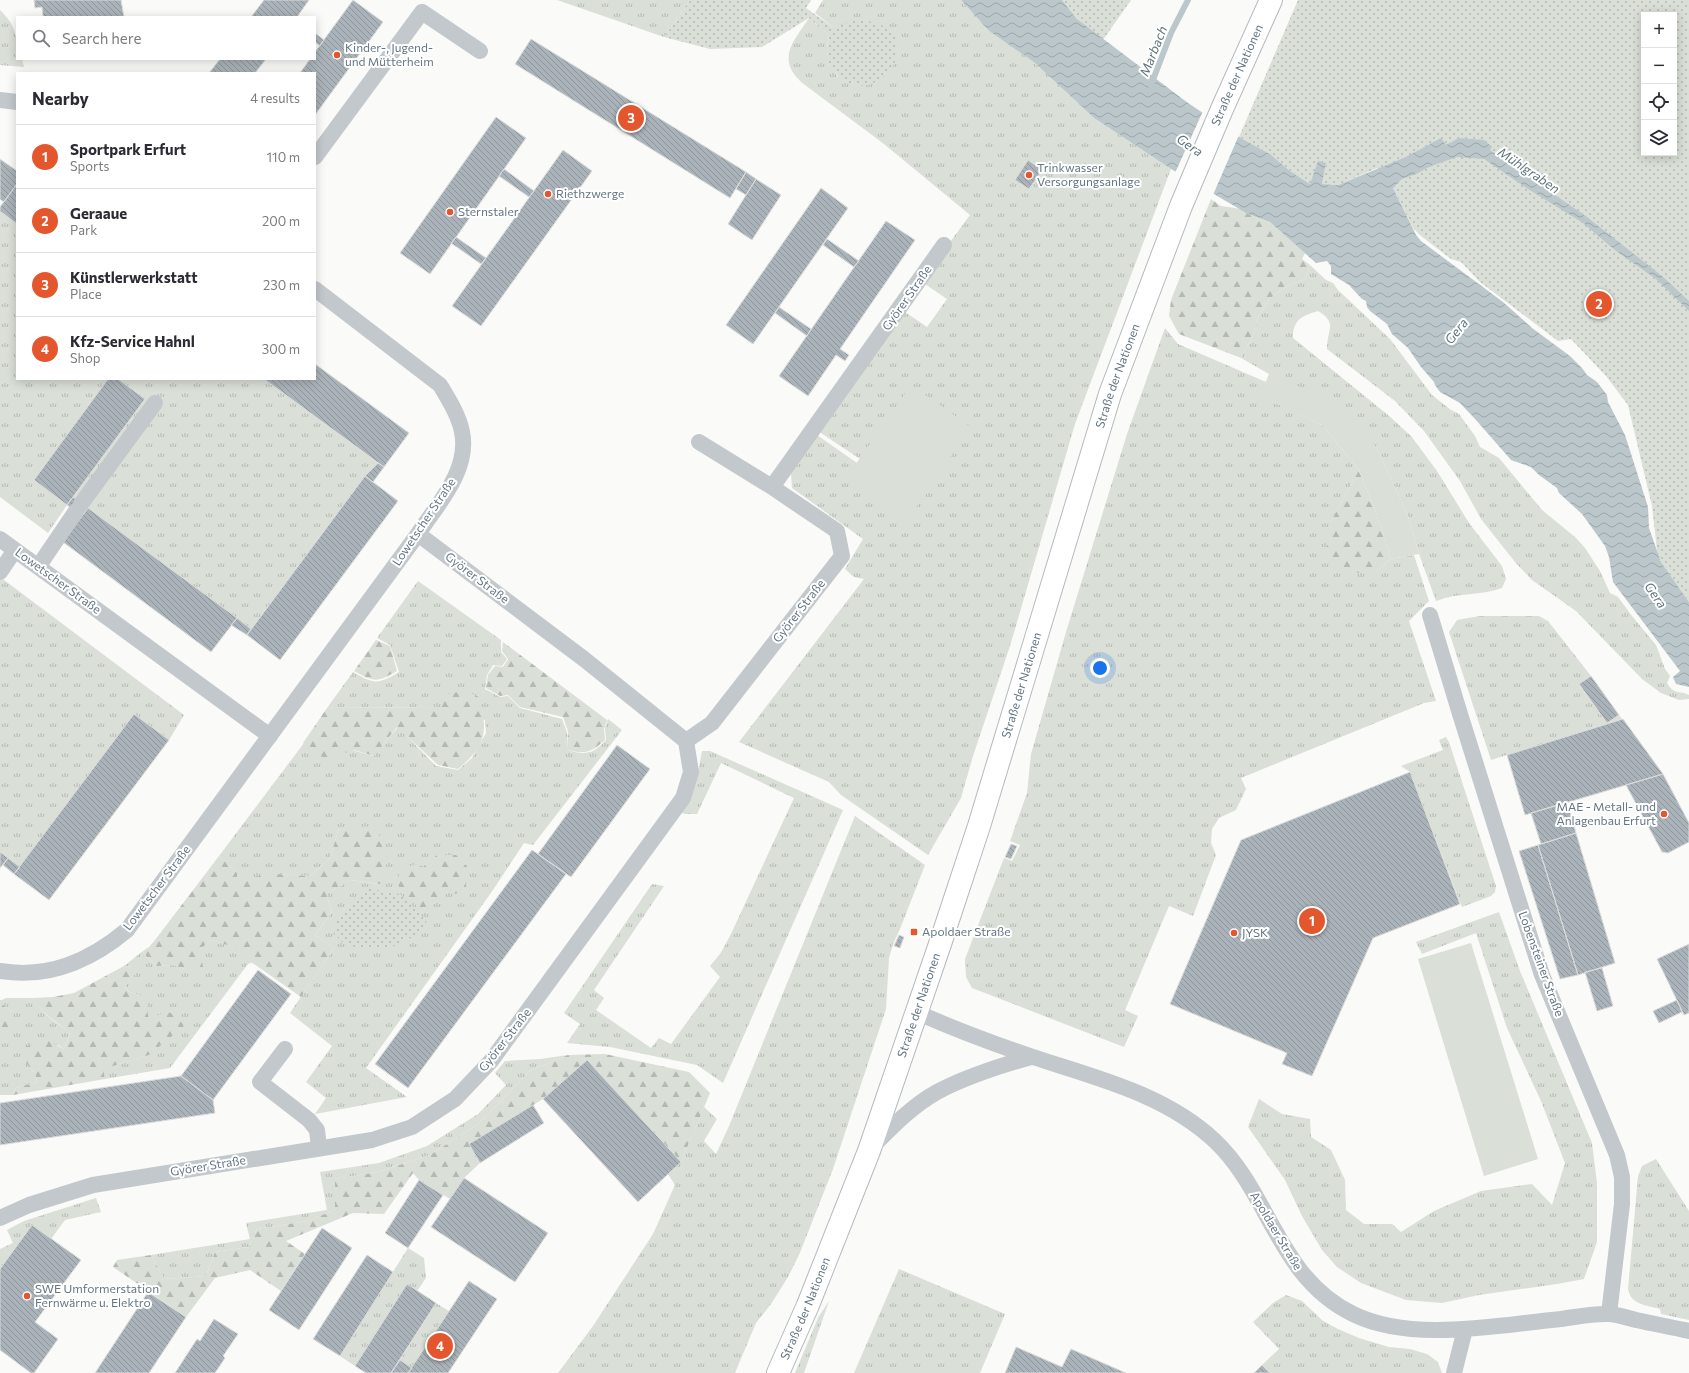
<!DOCTYPE html>
<html lang="en">
<head>
<meta charset="utf-8">
<style>
  body { margin:0; font-family:Commissioner,sans-serif; background:#f2f2f3; color:#2b2b33 }
  .controls { position:absolute; right:12px; top:12px; display:grid; overflow:hidden; border-radius:0px; box-shadow:0 2px 10px #0003 }
  .controls button { width:36px; height:36px; display:grid; place-items:center; padding:0; border:0; border-bottom:1px solid #e1e1e2; background:#fff; color:#2b2b33; font:20px sans-serif }
  .you { position:absolute; left:1100px; top:668px; width:14px; height:14px; margin:-10px; border:3px solid #fff; border-radius:50%; background:#1a73e8; box-shadow:0 0 0 6px #1a73e833 }
  .badge { display:grid; place-items:center; width:26px; height:26px; border-radius:50%; background:#e4572e; color:#fff; font-size:13px; font-weight:700 }
  .pin { position:absolute; translate:-50% -50%; border:2px solid #fff; box-shadow:0 1px 4px #0006 }
  .list { margin:0; padding:0; list-style:none }
  h2 { display:flex; justify-content:space-between; align-items:center; height:52px; margin:0; padding:0 16px; font-size:17px }
  h2 small { font-size:13px; font-weight:400; color:#7c7c81 }
  .list li { display:grid; grid-template-columns:26px 1fr auto; gap:12px; align-items:center; box-sizing:border-box; height:64px; padding:0 16px; border-top:1px solid #e1e1e2 }
  .list b { display:block; font-size:15px; white-space:nowrap }
  .list p { margin:0; font-size:13px; white-space:nowrap; color:#7c7c81 }
  .list em { font-size:13px; font-style:normal; color:#7c7c81 }
  .icon { flex:none; width:22px; height:22px; fill:none; stroke:currentColor; stroke-width:2; stroke-linecap:round; stroke-linejoin:round }
  .map { position:relative; flex:none; width:1689px; height:1373px; overflow:hidden }
  .search { position:absolute; background:#fff; box-shadow:0 2px 10px #0003; left:16px; top:16px; width:300px; height:44px; display:flex; align-items:center; gap:10px; box-sizing:border-box; padding:0 14px; border-radius:0px; color:#7c7c81; font-size:15px }
  .panel { position:absolute; background:#fff; box-shadow:0 2px 10px #0003; left:16px; top:72px; width:300px; height:308px; border-radius:0px }
  .map>svg:first-child { display:block }
  .grass { fill:url(#grass-tufts) }
  .forest { fill:url(#forest-firs) }
  .park { fill:url(#park-dots); fill-rule:evenodd }
  .pitch { fill:#dadfd7 }
  .water { fill:url(#water-waves) }
  .pier { fill:#fafaf8 }
  .lines { fill:none; stroke-linecap:round; stroke-linejoin:round }
  .stream { stroke:#bbc7cb; stroke-width:6 }
  .building { fill:url(#building-back-hatch); stroke:#dcdcda }
  .secondary-casing { stroke:#b3babf; stroke-width:24 }
  .minor { stroke:#c3c8cc; stroke-width:16 }
  .secondary { stroke:#fff; stroke-width:22 }
  .poi-dot { fill:#e4572e; stroke:#fff; stroke-width:1.5 }
  .labels { text-anchor:middle; stroke-width:4; stroke-linejoin:round; paint-order:stroke }
  .poi-label { font-size:12px; fill:#657683; stroke:#fff; text-anchor:start }
  .street-label { font-size:12px; fill:#657683; stroke:#fff }
  .water-label { font-size:13px; font-style:italic; fill:#60757c; stroke:#fff }
</style>
</head>
<body>
<div class="map">
<svg width="1689" height="1373" viewBox="0 0 1689 1373">
  <defs>
    <pattern id="grass-tufts" width="24" height="20" patternUnits="userSpaceOnUse"><rect width="24" height="20" fill="#dadfd7"/><path d="M3 7l-1-3M5 7V3M7 7l1-3M15 17l-1-3M17 17v-4M19 17l1-3" fill="none" stroke="#b4b9b4"/></pattern>
    <pattern id="forest-firs" width="22" height="20" patternUnits="userSpaceOnUse"><rect width="22" height="20" fill="#dadfd7"/><path d="M5 1l3.5 6h-7zM16 11l3.5 6h-7z" fill="#b4b9b4"/></pattern>
    <pattern id="park-dots" width="8" height="8" patternUnits="userSpaceOnUse"><rect width="8" height="8" fill="#dadfd7"/><path d="M2 2h.1M6 6h.1" fill="none" stroke="#b4b9b4" stroke-width="1.8" stroke-linecap="round"/></pattern>
    <pattern id="water-waves" width="16" height="10" patternUnits="userSpaceOnUse"><rect width="16" height="10" fill="#bbc7cb"/><path d="M0 5q4-4 8 0t8 0" fill="none" stroke="#9ca6aa"/></pattern>
    <pattern id="building-back-hatch" width="6" height="6" patternUnits="userSpaceOnUse"><rect width="6" height="6" fill="#aab3b9"/><path d="M-1 5l2 2M0 0l6 6M5-1l2 2" fill="none" stroke="#8e969c"/></pattern>
  </defs>
  <rect width="100%" height="100%" fill="#fafaf8"/>
  <!-- grass -->
  <path class="grass" d="M557,0H690L664,37Z
    M823,0H961L989,31L1035,63L1094,118L1171,169L1075,424L1010,646L973,756L961,798L928,855L841,795L829,782L739,742L864,579L854,577L845,569L863,539L792,488L791,474L817,435L857,463L845,480L911,385L860,459L818,431L905,312L927,327L947,299L925,284L945,249L970,215L884,144L801,82C798,78 793,74 791,69C782,50 800,33 809,18L829,35C825,54 827,60 838,77L834,28L815,13Z
    M0,10C17,27 17,36 17,59H22L24,67L0,65Z
    M0,211L17,223V379H108L34,480L67,505L48,533L0,497Z
    M1310,265L1326,280L1333,283L1338,290L1390,339L1432,395L1451,410L1459,414L1475,436L1480,447L1499,458L1542,510L1575,537L1585,548L1600,571L1610,593L1618,597L1632,616L1656,645L1665,669L1670,676L1667,683C1674,695 1679,690 1689,695V699L1679,700L1661,693L1642,679L1576,611L1532,580L1515,562L1481,519L1460,481L1424,431L1395,401L1327,349C1327,329 1338,323 1318,311C1302,316 1293,319 1293,338L1388,415L1411,436L1437,471L1469,523L1502,566L1506,579L1502,588C1480,596 1459,592 1436,601L1419,554L1408,516L1377,448L1269,374L1241,358L1253,335L1257,320L1269,299L1289,285L1305,279Z
    M1165,328L1178,344L1266,382L1261,396L1322,425L1359,470L1330,523L1375,572L1391,559L1414,555L1429,601L1409,621L1436,701L1424,703L1241,778L1246,789L1236,810L1219,818L1212,829L1211,843L1216,855L1193,916L1169,906L1125,1010L1138,1016L1124,1047L972,988L966,977L965,959L1004,858L1012,861L1020,845L1010,841L1027,793L1031,754L1066,632L1127,434Z
    M118,379H264L378,463L365,476L251,629L73,497L145,399Z
    M0,577L184,715L169,740L134,714L20,867L0,852Z
    M418,581L501,640V652L507,659L502,666L493,665L487,675L485,689L500,697L508,696L520,708L562,719L567,732V750C586,755 592,755 606,740L605,728L608,719L622,730L533,845L524,843L493,890L366,1068L407,1097L315,1114L326,1098L306,1082L332,1046L290,1013L334,948L315,935L332,912L326,894L351,880L379,884L339,828L330,858L310,876L277,874L237,888V873L219,856L304,743L326,758L352,750L373,756L398,727L436,766L458,770L472,758L486,733L485,720L441,707L327,708L353,672C374,684 378,685 399,672L390,645L377,638Z
    M1480,616H1539L1548,621L1591,676L1579,685L1607,723L1619,715L1622,719L1491,760L1449,632L1457,620Z
    M1446,737L1449,742L1496,886L1495,892L1491,896L1462,907L1410,772L1401,766L1443,750L1439,740Z
    M702,751H710L843,810L723,1083L697,1065L610,1047L567,1043L580,1024L564,1013L652,884L664,886L594,990L604,998L596,1010L651,1048L659,1038L671,1044L720,977L710,966L720,954L730,936L794,798L721,763L697,814H685L679,812L697,778Z
    M855,816L925,865L900,929L893,944L889,958L886,1009L833,1169L799,1255L788,1277L771,1304L756,1323L735,1373H558L593,1326L653,1234L675,1185L668,1174L681,1162L704,1107L717,1119L704,1141L716,1154L729,1126Z
    M1499,912L1520,971L1592,1143L1597,1183V1242L1584,1279L1557,1284L1479,1295L1442,1303L1406,1300L1361,1283L1337,1267L1322,1250L1302,1216L1285,1180L1248,1127L1259,1099L1282,1114L1310,1119L1311,1137L1331,1150L1345,1180L1346,1210L1364,1224H1392L1401,1232L1434,1211L1481,1191L1532,1184L1552,1205L1565,1163L1541,1101L1507,1028L1476,933L1422,954L1416,942Z
    M212,940L227,945L253,962L248,964L170,1068L105,1079L102,1069L149,1055C149,1030 151,1017 140,995L129,992L125,987L132,967L124,966L143,951L145,955L156,966L174,965L187,970L200,949Z
    M6,998H34V1001C43,1014 57,1024 70,1032L64,1049L58,1045L24,1061L35,1073L37,1082L16,1088L13,1095H0V1032H3L12,1012L2,1004V1000Z
    M568,1055L530,1071L478,1124L430,1155L378,1172L335,1179V1210L307,1221L257,1229L249,1247L215,1252L206,1276L164,1279L151,1255L250,1239L246,1223L327,1210L320,1172L379,1163L427,1146L478,1114L506,1085L495,1073L505,1061L540,1059Z
    M1656,1159L1689,1211V1320L1661,1314L1660,1309C1646,1305 1631,1305 1628,1289L1638,1176L1642,1166Z
    M96,1198L101,1212L65,1220L51,1239L32,1225L0,1269V1249L13,1243L7,1230L24,1221Z
    M408,1248L424,1258L426,1278L417,1291L407,1284L355,1366L340,1356Z
    M899,1269L1005,1314L980,1373H854Z
    M1286,1295L1302,1301L1323,1321L1338,1329L1359,1338L1389,1347L1410,1349L1427,1354L1438,1362L1442,1373H1270L1262,1365L1279,1349L1253,1322L1273,1303Z
    M829,1301L804,1373H795L818,1318Z
    M436,1303L449,1311L412,1368L400,1360Z"/>
  <!-- forest -->
  <path class="forest" d="M1211,199L1221,206L1242,209L1248,214L1270,222L1305,253L1302,259L1310,265L1305,279L1289,285L1269,299L1257,320L1253,335L1241,358L1179,334L1169,316L1171,300Z
    M1359,470L1376,513L1391,559L1375,572L1342,574L1326,551L1330,523Z
    M376,640L390,646L397,671C377,683 374,682 354,671Z
    M503,642L607,720L604,729L605,740C591,753 585,754 567,750L568,731L563,717L520,707L508,695L500,696L486,688L488,675L495,666L503,667L508,659L502,651Z
    M466,691L479,697C488,731 487,745 458,769L438,765L397,727L374,756L354,750L325,759L303,743L327,708L441,707L446,694Z
    M376,826L388,859L380,884L351,880L326,894L332,912L315,935L334,948L301,997L227,945L212,940L200,949L203,967L187,970L174,965L156,966L145,955L143,951L149,947L155,940L219,856L237,873V887L253,877L277,874L310,876L330,858L339,828Z
    M437,855H456L467,866L466,888L460,893L452,894L444,889L438,895L432,906L422,911L407,896L397,884L400,869L417,864L423,867Z
    M124,966L132,967L137,972L125,987L129,992L140,995L148,999L147,1009L149,1020L166,1011L177,1016L184,1026L149,1055L103,1069L105,1079L13,1095L16,1088L37,1082L35,1073L24,1061L25,1047L45,1039L64,1049L70,1033C58,1023 43,1014 34,1001V998L53,997L74,993Z
    M0,1000H2V1004L12,1012L14,1022L3,1032H0Z
    M605,1054L689,1072L710,1093L681,1162L587,1060L543,1099L469,1144L480,1163L464,1178L450,1199L419,1180L413,1173L384,1214L353,1213L286,1241L305,1254L281,1291L250,1270L215,1278L186,1317L113,1267L117,1260L151,1255L164,1279L206,1276L215,1252L249,1247L257,1229L307,1221L335,1210V1179L378,1172L430,1155L478,1124L530,1071L568,1055Z"/>
  <!-- park -->
  <path class="park" d="M690,0H811L806,8L834,28L855,19L879,23L895,36C896,41 897,47 897,52C897,60 893,67 887,73C868,94 840,88 829,62C825,53 828,44 829,35L809,18L762,47L710,49L664,37Z
    M1062,0H1131L1103,40L1077,19Z
    M1298,0H1689V602L1661,562L1657,550L1652,506L1628,405L1606,376L1571,339L1558,341L1480,282L1461,262L1451,259L1421,236L1413,228L1393,188L1377,168L1338,185L1322,184L1326,163L1310,184L1290,171L1270,154L1239,137ZM1644,15H1674V153H1644Z
    M366,888L400,894L426,920L427,928L417,935L388,949H360L342,942L333,933L338,917L351,902Z"/>
  <!-- pitch -->
  <path class="pitch" d="M1269,374L1327,398L1353,419L1377,448L1408,516L1419,554L1391,559L1376,513L1359,470L1322,425L1260,396Z
    M911,385L971,427L906,522L845,480Z
    M1471,943L1538,1159L1484,1176L1418,959Z"/>
  <!-- water -->
  <path class="water" d="M961,0H1062L1077,19L1188,103L1239,137L1270,154L1290,171L1310,184L1318,161L1326,163L1322,184L1338,185L1406,157L1441,138L1446,145L1459,138L1484,140L1492,147L1490,150L1587,217L1662,276L1689,301V311L1656,279L1616,251L1583,223L1528,189L1484,159L1457,157L1431,166L1416,174L1402,179L1393,188L1416,235L1421,241L1503,302L1532,328L1570,356L1582,368L1587,375L1597,382L1607,395L1608,402L1625,435L1648,507L1649,528L1661,562L1689,602V687L1676,684L1673,677L1680,671L1613,582L1609,557L1605,546L1582,514L1559,493L1557,488L1539,475L1531,467L1511,460L1476,420L1460,403L1440,392L1435,385L1434,382L1421,367L1408,348L1392,334L1387,324L1370,311L1367,307L1366,301L1362,299L1349,285L1331,274V266L1327,261L1316,263L1270,222L1248,214L1171,169L1094,118L1035,63L989,31Z"/>
  <!-- pier -->
  <path class="pier" d="M1203,111L1239,135L1213,195L1175,173Z"/>
  <g class="lines">
    <!-- stream -->
    <path class="stream" d="M1151,85L1171,33L1188,0"/>
  </g>
  <!-- building -->
  <path class="building" d="M34,0H121L124,17H43L42,7L35,8Z
    M264,0H309L297,17H251Z
    M353,0L383,22L315,115V73H300L310,59H315V52Z
    M315,33L324,40L320,46L315,42Z
    M531,39L746,172L730,198L515,64Z
    M220,59H266L255,73H209Z
    M496,117L526,138L430,274L400,253Z
    M563,150L592,171L481,326L452,306Z
    M0,159L17,171V184L4,202L0,199Z
    M1028,160L1042,170L1029,189L1015,180Z
    M504,169L534,191L529,197L499,176Z
    M746,172L756,179L746,195L736,189Z
    M756,179L781,195L752,240L728,224Z
    M17,184V224L0,211V207Z
    M821,188L848,208L753,344L726,325Z
    M886,221L915,240L840,349L849,355L845,361L836,355L808,396L779,376Z
    M456,237L486,258L481,264L451,243Z
    M827,239L859,261L854,267L823,245Z
    M779,307L811,329L807,336L775,313Z
    M315,364L409,433L384,467L264,379H315Z
    M108,379H118L145,399L67,505L34,480Z
    M378,463L384,467L373,482L365,476Z
    M365,476L398,501L280,660L247,635Z
    M73,497L88,508L82,515L67,505Z
    M88,508L237,618L211,652L63,542Z
    M237,618L251,629L247,635L231,625Z
    M1591,676L1619,715L1607,723L1579,684Z
    M134,714L169,740L49,900L14,874Z
    M1623,719L1663,774L1525,815L1507,755Z
    M617,745L650,769L571,877L538,854Z
    M1410,772L1460,904L1373,938L1312,1076L1282,1064L1287,1053L1170,1004L1241,840Z
    M1663,774L1689,823V842L1668,853L1662,852L1626,785Z
    M1567,802L1576,833L1541,844L1531,813Z
    M1576,833L1615,963L1578,975L1538,845Z
    M1011,844L1017,846L1011,859L1005,857Z
    M1538,845L1578,975L1560,979L1519,851Z
    M532,850L566,874L408,1088L375,1064Z
    M0,852L8,858L0,868Z
    M8,858L20,867L14,874L3,865Z
    M899,935L904,937L900,948L894,946Z
    M1689,944V1013L1684,1015L1657,959Z
    M1602,968L1613,1006L1597,1011L1585,972Z
    M258,970L291,994L213,1100L181,1076Z
    M1677,1000L1682,1012L1659,1023L1653,1011Z
    M587,1060L681,1162L638,1202L543,1099Z
    M181,1076L213,1100L215,1113L0,1145V1103Z
    M533,1105L544,1123L480,1163L469,1144Z
    M464,1178L548,1233L515,1282L431,1227Z
    M419,1180L443,1195L408,1248L385,1233Z
    M32,1225L81,1260L35,1322L58,1339L34,1373H31L0,1350V1269Z
    M322,1228L352,1248L299,1330L269,1310Z
    M367,1255L393,1272L340,1356L313,1339Z
    M469,1281L497,1299L448,1373H408Z
    M407,1284L436,1303L391,1373H366L355,1366Z
    M148,1292L186,1317L149,1373H95Z
    M214,1319L238,1334L223,1356L225,1358L215,1373H175L197,1339L200,1341Z
    M1016,1347L1062,1367L1071,1349L1126,1373H1005Z
    M400,1360L412,1368L408,1373H391Z
    M1262,1365L1270,1373H1254Z"/>
  <g class="lines">
    <!-- secondary casing -->
    <g class="secondary-casing">
      <g id="secondary">
        <path id="s1" d="M778,1373L808,1305L869,1151L940,944L979,826L1110,394L1181,206L1222,109L1271,0"/>
      </g>
    </g>
    <!-- minor -->
    <path class="minor" d="M0,100L17,102
      M315,157L422,12L480,51
      M699,442L772,487
      M81,504L155,403
      M0,539L270,736
      M38,567L76,511
      M0,572L15,550
      M1430,615L1460,714L1542,975L1617,1155L1622,1177V1204L1609,1314
      M686,741L712,723L842,556L837,531L772,487L944,245
      M0,971C49,979 90,961 127,930L418,534C437,505 470,470 462,432C459,416 449,400 440,385L315,289
      M916,1012C954,1029 994,1044 1033,1057C1096,1078 1165,1094 1215,1141C1270,1193 1278,1278 1353,1314C1412,1343 1497,1325 1561,1319C1576,1317 1594,1313 1610,1314C1619,1315 1628,1318 1636,1320C1654,1324 1671,1327 1689,1331
      M285,1049L260,1082L309,1120L317,1130L319,1148
      M872,1147C892,1127 912,1106 937,1092C967,1076 999,1066 1031,1057
      M0,1218L29,1205L93,1185L372,1140L412,1127L455,1099L491,1061L683,798L691,772L686,741L584,659L418,534
      M1454,1373L1465,1329"/>
    <!-- secondary -->
    <use href="#secondary" class="secondary"/>
  </g>
  <!-- markers -->
  <g class="poi-dot">
    <circle cx="337" cy="55" r="4"/>
    <circle cx="1029" cy="175" r="4"/>
    <circle cx="548" cy="194" r="4"/>
    <circle cx="450" cy="212" r="4"/>
    <circle cx="1664" cy="814" r="4"/>
    <rect x="910" y="928" width="8" height="8" rx="2"/>
    <circle cx="1234" cy="933" r="4"/>
    <circle cx="27" cy="1296" r="4"/>
  </g>
  <g class="labels">
    <!-- poi labels -->
    <g class="poi-label">
      <text x="345" y="52">Kinder-, Jugend-<tspan x="345" dy="14">und Mütterheim</tspan></text>
      <text x="1037" y="172">Trinkwasser<tspan x="1037" dy="14">Versorgungsanlage</tspan></text>
      <text x="556" y="198">Riethzwerge</text>
      <text x="458" y="216">Sternstaler</text>
      <text x="1656" y="811" text-anchor="end">MAE - Metall- und<tspan x="1656" dy="14">Anlagenbau Erfurt</tspan></text>
      <text x="922" y="936">Apoldaer Straße</text>
      <text x="1242" y="937">JYSK</text>
      <text x="35" y="1293">SWE Umformerstation<tspan x="35" dy="14">Fernwärme u. Elektro</tspan></text>
    </g>
    <!-- street labels -->
    <g class="street-label">
      <text dy="4" stroke="none"><textPath href="#s1" startOffset="1378">Straße der Nationen</textPath></text>
      <text transform="translate(907 298) rotate(-55)" y="4">Györer Straße</text>
      <text dy="4" stroke="none"><textPath href="#s1" startOffset="1054">Straße der Nationen</textPath></text>
      <text transform="translate(424 522) rotate(-56)" y="4">Lowetscher Straße</text>
      <text transform="translate(477 578) rotate(37)" y="4">Györer Straße</text>
      <text transform="translate(58 581) rotate(36)" y="4">Lowetscher Straße</text>
      <text transform="translate(799 611) rotate(-52)" y="4">Györer Straße</text>
      <text dy="4" stroke="none"><textPath href="#s1" startOffset="730">Straße der Nationen</textPath></text>
      <text transform="translate(157 888) rotate(-53)" y="4">Lowetscher Straße</text>
      <text transform="translate(1541 964) rotate(70)" y="4">Lobensteiner Straße</text>
      <text dy="4" stroke="none"><textPath href="#s1" startOffset="394">Straße der Nationen</textPath></text>
      <text transform="translate(505 1040) rotate(-52)" y="4">Györer Straße</text>
      <text transform="translate(208 1166) rotate(-9)" y="4">Györer Straße</text>
      <text transform="translate(1276 1231) rotate(59)" y="4">Apoldaer Straße</text>
      <text dy="4" stroke="none"><textPath href="#s1" startOffset="70">Straße der Nationen</textPath></text>
    </g>
    <!-- water labels -->
    <g class="water-label">
      <text transform="translate(1153 51) rotate(-68)" y="5">Marbach</text>
      <text transform="translate(1190 145) rotate(35)" y="5">Gera</text>
      <text transform="translate(1529 170) rotate(34)" y="5">Mühlgraben</text>
      <text transform="translate(1456 331) rotate(-52)" y="5">Gera</text>
      <text transform="translate(1656 595) rotate(55)" y="5">Gera</text>
    </g>
  </g>
</svg>
<div class="controls">
<button>+</button>
<button>−</button>
<button><svg class="icon" aria-label="locate" viewBox="0 0 24 24"><circle cx="12" cy="12" r="6"/><path d="M12 2v4M12 18v4M2 12h4M18 12h4"/></svg></button>
<button><svg class="icon" aria-label="layers" viewBox="0 0 24 24"><path d="M12 4l9 5-9 5-9-5zM3 14l9 5 9-5"/></svg></button>
</div>
<div class="you"></div>
<div class="pin badge" style="left:1312px;top:921px">1</div>
<div class="pin badge" style="left:1599px;top:304px">2</div>
<div class="pin badge" style="left:631px;top:118px">3</div>
<div class="pin badge" style="left:440px;top:1346px">4</div>
<div class="search"><svg class="icon" aria-label="search" viewBox="0 0 24 24"><circle cx="10" cy="10" r="6"/><path d="M15 15l6 6"/></svg>Search here</div>
<section class="panel">
<h2>Nearby<small>4 results</small></h2>
<ul class="list">
<li><span class="badge">1</span><div><b>Sportpark Erfurt</b><p>Sports</p></div><em>110 m</em></li>
<li><span class="badge">2</span><div><b>Geraaue</b><p>Park</p></div><em>200 m</em></li>
<li><span class="badge">3</span><div><b>Künstlerwerkstatt</b><p>Place</p></div><em>230 m</em></li>
<li><span class="badge">4</span><div><b>Kfz-Service Hahnl</b><p>Shop</p></div><em>300 m</em></li>
</ul>
</section>
</div>
</body>
</html>
